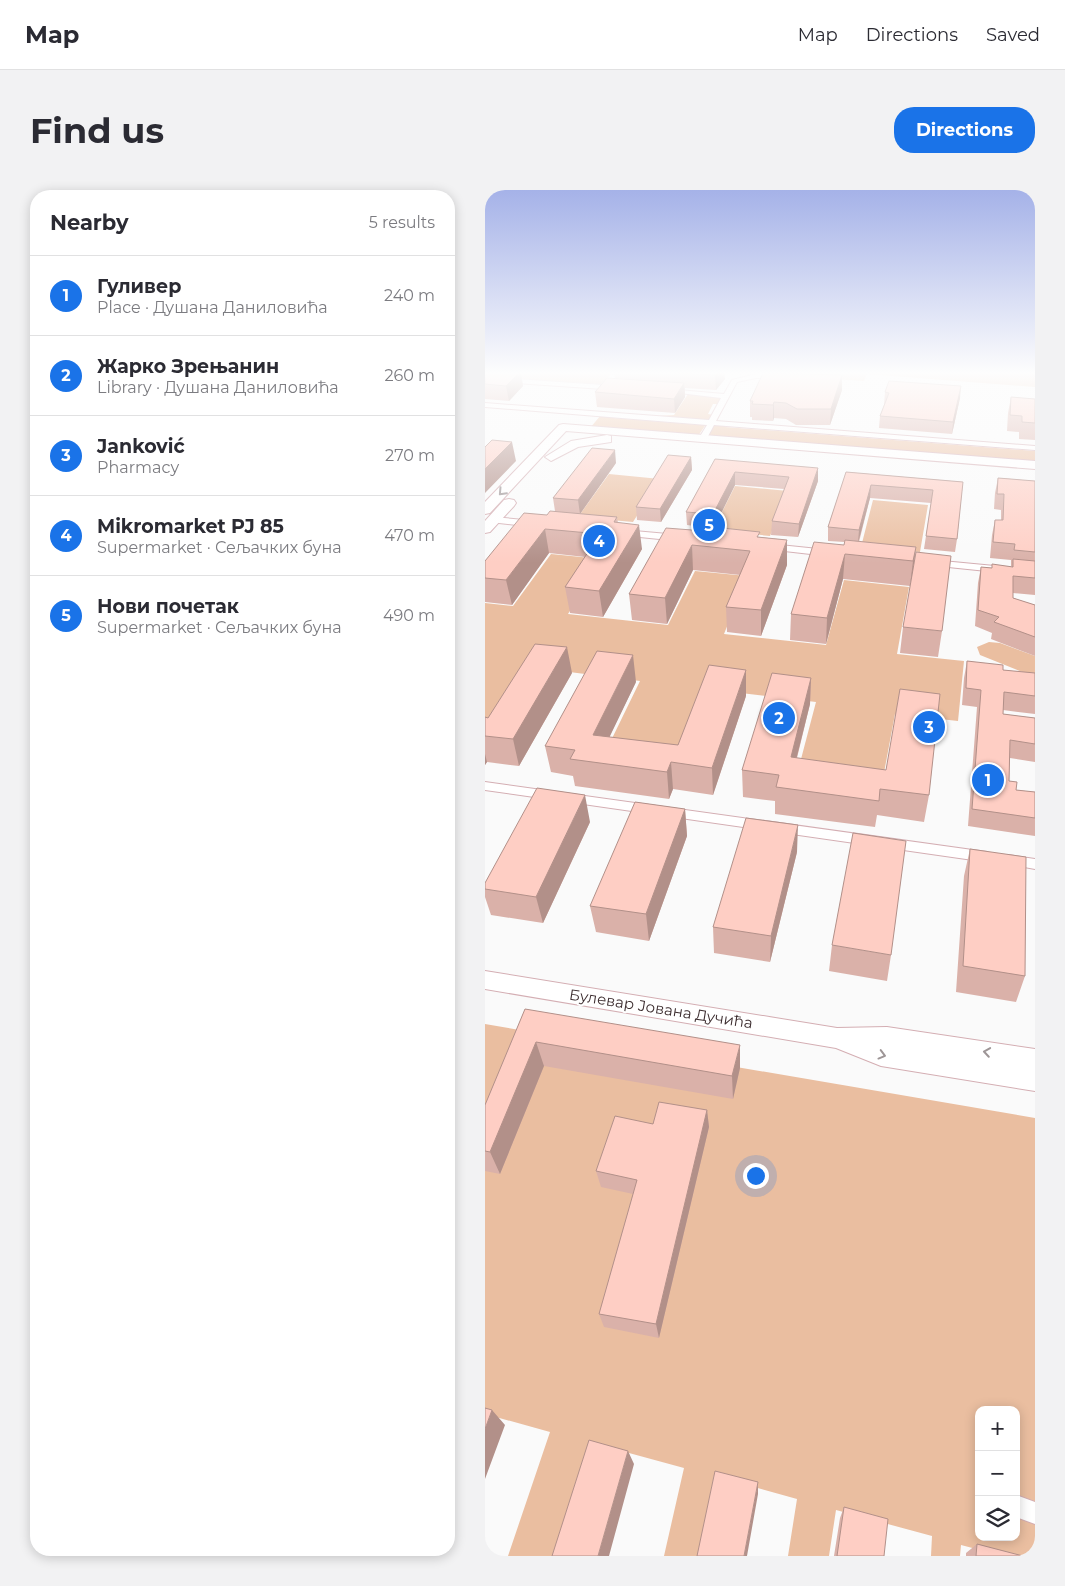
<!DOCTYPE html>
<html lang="en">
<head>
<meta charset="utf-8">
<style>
  body { margin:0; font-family:Montserrat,sans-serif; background:#f2f2f3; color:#2b2b33 }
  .controls { position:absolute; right:15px; bottom:15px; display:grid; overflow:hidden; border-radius:10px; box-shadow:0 2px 12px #0003 }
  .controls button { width:45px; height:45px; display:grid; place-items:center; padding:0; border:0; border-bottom:1px solid #e1e1e2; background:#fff; color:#2b2b33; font:25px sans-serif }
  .you { position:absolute; left:270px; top:985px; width:18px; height:18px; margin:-12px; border:4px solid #fff; border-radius:50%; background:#1a73e8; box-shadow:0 0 0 8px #1a73e833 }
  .badge { display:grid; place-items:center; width:32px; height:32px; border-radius:50%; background:#1a73e8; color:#fff; font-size:16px; font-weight:700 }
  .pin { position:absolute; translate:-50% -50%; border:2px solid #fff; box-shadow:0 1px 5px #0006 }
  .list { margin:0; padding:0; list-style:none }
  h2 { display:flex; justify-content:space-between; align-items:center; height:65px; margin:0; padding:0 20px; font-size:21px }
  h2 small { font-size:16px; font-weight:400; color:#7c7c81 }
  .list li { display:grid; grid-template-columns:32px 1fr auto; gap:15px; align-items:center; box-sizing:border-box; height:80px; padding:0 20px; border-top:1px solid #e1e1e2 }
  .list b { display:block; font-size:19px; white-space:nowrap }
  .list p { margin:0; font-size:16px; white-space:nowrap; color:#7c7c81 }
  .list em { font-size:16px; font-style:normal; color:#7c7c81 }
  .icon { flex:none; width:28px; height:28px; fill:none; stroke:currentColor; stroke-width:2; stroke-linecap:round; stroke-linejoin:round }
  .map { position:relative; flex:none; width:550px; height:1366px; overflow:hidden; border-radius:20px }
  header { display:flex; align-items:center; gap:30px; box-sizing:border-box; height:70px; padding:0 25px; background:#fff; border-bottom:1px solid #e1e1e2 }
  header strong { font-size:24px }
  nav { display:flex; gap:28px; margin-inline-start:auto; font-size:18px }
  .intro { display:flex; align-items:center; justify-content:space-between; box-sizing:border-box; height:120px; padding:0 30px }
  h1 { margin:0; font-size:35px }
  .button { padding:12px 22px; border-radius:20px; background:#1a73e8; color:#fff; font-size:18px; font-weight:700 }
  main { display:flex; gap:30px; padding:0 30px }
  aside { flex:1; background:#fff; border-radius:20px; box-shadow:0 2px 12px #0003 }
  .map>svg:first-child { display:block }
  .green { fill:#eabea0; fill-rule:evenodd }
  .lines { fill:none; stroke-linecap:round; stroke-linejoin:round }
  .street-casing { stroke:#d4aeb3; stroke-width:2 }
  .secondary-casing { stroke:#d4aeb3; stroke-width:2 }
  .primary-casing { stroke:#d4aeb3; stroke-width:2 }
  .street { fill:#fff; fill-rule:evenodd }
  .secondary { fill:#fff; fill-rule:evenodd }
  .primary { fill:#fff; fill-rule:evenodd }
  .wall { fill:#dab1a9 }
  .shaded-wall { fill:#b29089 }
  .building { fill:#fecec4; stroke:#b29089 }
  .oneway { stroke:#9e9697 }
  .labels { text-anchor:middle; stroke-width:4; stroke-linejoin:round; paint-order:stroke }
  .street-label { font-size:15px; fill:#3c2d2f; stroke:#fff }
</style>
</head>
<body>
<header>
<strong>Map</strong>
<nav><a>Map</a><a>Directions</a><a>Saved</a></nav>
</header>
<div class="intro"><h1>Find us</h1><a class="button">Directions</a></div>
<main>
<aside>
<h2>Nearby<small>5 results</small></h2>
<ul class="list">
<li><span class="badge">1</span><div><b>Гуливер</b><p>Place · Душана Даниловића</p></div><em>240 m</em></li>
<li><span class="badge">2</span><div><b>Жарко Зрењанин</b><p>Library · Душана Даниловића</p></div><em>260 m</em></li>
<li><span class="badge">3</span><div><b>Janković</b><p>Pharmacy</p></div><em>270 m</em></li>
<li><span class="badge">4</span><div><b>Mikromarket PJ 85</b><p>Supermarket · Сељачких буна</p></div><em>470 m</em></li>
<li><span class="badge">5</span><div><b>Нови почетак</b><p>Supermarket · Сељачких буна</p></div><em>490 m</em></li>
</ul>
</aside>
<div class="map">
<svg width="550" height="1366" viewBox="0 0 550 1366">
  <rect width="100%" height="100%" fill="#fafafa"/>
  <!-- green -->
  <path class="green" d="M0,182H128L116,194L0,187Z
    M308,182H550V197L382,184L379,191L306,186Z
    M203,204L238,208L235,214H228L223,224L229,225L224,230L171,226L189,225Z
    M116,225L128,228L216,235L222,233L213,246L105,238Z
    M228,233L240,234V237L550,261V274L222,247Z
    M124,284L175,289L148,332L93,327Z
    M250,296L303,301L285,346L228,340Z
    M388,310L443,315L435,362L376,357Z
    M66,364L116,369L83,424L183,435L210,381L262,386L239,444L341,455L359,390L424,397L412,464L479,471L473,531L410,524L395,604L310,592L331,512L222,499L190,579L117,569L155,491L53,478L0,552V413L28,416Z
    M504,452L515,453L550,466V487L495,465L492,457Z
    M0,834L550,928V1366H518L476,1355L475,1366H446L447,1346L351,1320L344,1366H303L312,1309L229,1286L213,1366H179L199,1278L111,1254L76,1366H23L65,1242L0,1224ZM494,1220H531V1347H494Z"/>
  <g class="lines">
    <!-- street casing -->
    <g class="street-casing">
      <path id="street" d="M302,182H309L301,188H271L252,192L231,231L550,256V260L229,235L221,250H218L214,248L222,235L0,217V213L224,230L236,208L178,201L182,199L239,204L247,190L271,184H299Z
        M0,187L133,196L136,198L133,200L0,191Z
        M8,327L50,331L54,334L50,337L5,332V328Z
        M138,340L194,345L199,348L194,351L135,345V341Z
        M285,354L343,360L348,363L343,366L282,359L280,357Z
        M447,370L550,380V386L444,375V371Z
        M0,592L502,662L509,667L502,672L0,600Z
        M523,665L550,669V679L518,673L516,670Z
        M531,1305L550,1312V1334L531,1327Z"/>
    </g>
    <!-- secondary casing -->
    <g class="secondary-casing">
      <path id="secondary" d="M0,781L352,838L402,837L550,859V901L396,876L351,858L0,799Z"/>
    </g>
    <!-- primary casing -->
    <g class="primary-casing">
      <path id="primary" d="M78,234L550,271V279L81,241L5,323L0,324V312L74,235Z
        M122,245L126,246V252L93,257L66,271L60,267L86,251Z
        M24,309L29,310L31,313L29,316L5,342L0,343V331L19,310Z"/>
    </g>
    <!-- street -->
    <use href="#street" class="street"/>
    <!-- secondary -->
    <use href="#secondary" class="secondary"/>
    <!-- primary -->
    <use href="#primary" class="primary"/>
  </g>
  <!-- wall -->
  <path class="wall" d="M0,182L38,196L24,211L0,209Z
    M129,182H239L240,189L231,200L200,198V207L190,223L112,217L110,202L130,188Z
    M357,185V200L345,235H311L301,229L289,228L288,231L267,230V227H265V211Z
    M400,202L475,208L467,244L394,238L395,226L399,215Z
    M526,207L550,209V250L534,249V242L522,241L523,223Z
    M206,267L207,280L176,332L152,330L151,317Z
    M230,269L333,291L313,347L286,345L287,331L299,299L250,295L229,337L275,347L302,350V375L276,446L242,442L241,417L255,385L208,380L182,434L147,430L144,404L207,340L209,336L202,335L201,322Z
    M131,273L95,324L132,327L133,333L157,359L118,427L85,423L80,397L100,367L64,363L27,415L0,412V371L62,325L70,321L68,308Z
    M361,282L478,292L472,349L470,362L439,359L446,313L385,308L374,352L431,357L425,396L358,389L341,454L305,450L306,424L359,355L360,352L343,351V337Z
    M513,288L550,291V405L528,403V408L550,415V466L506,449L507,443L490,436L493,393L496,377L507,378L527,377V376H526V370L505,368L507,345L510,330H516V320L509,319L510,303Z
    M418,437L457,441L453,467L415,463Z
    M482,471L518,480L550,483V524L518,520V524L550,528V572L525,568L524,591L531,600L550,602V646L483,636L492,517L477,515L479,488Z
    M87,483L34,576L2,572L0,575V527L3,528Z
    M326,488L325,514L312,568L444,605L439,632L392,625L390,637L290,624V611L258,607L257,580Z
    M151,492L124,547L193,555L261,506L228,605L188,599L184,609L90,596L88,586L66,582L60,556Z
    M200,619L202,646L164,751L111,742L105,716Z
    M105,632L58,733L6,725L0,707V693Z
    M485,659L540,786L531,812L471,802L479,686Z
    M312,662L285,772L229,763L228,737Z
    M347,755L406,765L402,791L344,781Z
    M40,819L255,878L248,909L59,876L15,984L0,981V915Z
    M222,920L224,937L174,1148L119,1137L114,1124L148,1004L116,997L111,981L168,934Z
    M359,1317L399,1366H349L355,1328Z
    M492,1354L538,1366H481V1363Z"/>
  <!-- shaded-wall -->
  <path class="shaded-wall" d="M35,182H36L38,196L24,211L21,196Z
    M233,182H239L240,189L231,200L230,185Z
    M357,185V200L345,235L346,219Z
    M199,193L200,207L190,223L189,209Z
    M476,196L475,208L467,244L468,232Z
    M289,212V228L288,231V215Z
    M27,252L31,271L0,303V279Z
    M130,260L131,273L95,324L93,310Z
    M206,267L207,280L176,332L175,319Z
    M333,278V291L313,347L314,334Z
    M250,282V295L229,338L228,324Z
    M386,295L385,308L373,353L374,340Z
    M154,335L157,359L118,427L114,401Z
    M60,339L64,363L27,415L21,390Z
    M302,350V375L276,446V420Z
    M207,355L208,380L182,434L180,408Z
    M431,357L428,382L425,396L428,371Z
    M360,364L358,389L341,454L342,428Z
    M82,457L87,483L34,576L28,549Z
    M148,465L151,492L113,571L108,545Z
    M261,480V506L228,605L227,578Z
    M326,488L325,514L305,594L306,567Z
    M0,564L2,572L0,575Z
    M186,572L188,599L184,609L182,582Z
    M100,605L105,632L58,733L51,707Z
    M200,619L202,646L164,751L161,724Z
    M313,635L312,662L285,772L286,746Z
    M51,852L59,876L15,984L5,962Z
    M255,855V878L248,909L247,886Z
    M222,920L224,937L174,1148L171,1134Z
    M7,1220L20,1235L0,1289V1239Z
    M143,1261L149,1274L124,1366H113Z
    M273,1292V1304L262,1366H259Z"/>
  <!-- building -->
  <path class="building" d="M0,182H35L21,196L0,194Z
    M173,182H233L230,185Z
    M278,183L357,185L346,219H312L301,213L289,212L288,215L267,214L268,211H265Z
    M122,188L199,193L189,209L110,202Z
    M404,191L476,196L468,232L395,226L404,203L400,202Z
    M526,207L550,209V233L537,232V226L525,225Z
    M7,250L27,252L0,279V257Z
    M107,258L130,260L93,310L68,308Z
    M183,265L206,267L175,319L151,317Z
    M230,269L333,278L314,334L287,331L304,287L250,282L228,324L201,322Z
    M361,282L478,292L472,349L441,346L448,300L386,295L374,340L343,337Z
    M513,288L550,291V362L529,360L530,354L508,352L510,330H518L519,304H512Z
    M65,321L132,327L129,332L154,335L114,401L80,397L115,344L60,339L21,390L0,388V371L39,323L62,325Z
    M209,335L275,342L272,347L302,350L276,420L241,417L265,361L207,355L180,408L144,404L181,338L207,340Z
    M360,350L431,357L428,371L360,364L342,428L306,424L329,352L359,355Z
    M431,362L466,366L457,441L418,437Z
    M528,369L550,371V388L528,386V408L550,415V447L509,432L514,427L493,420L496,377L507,378V374L528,377Z
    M50,454L82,457L28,549L0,546V527L3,528Z
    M112,461L148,465L108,545L193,555L224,475L261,480L227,578L186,572L182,582L85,569L90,560L60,556Z
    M482,471L518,475V480L550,483V506L519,502L518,524L550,528V554L525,550L524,591L532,592L531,600L550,602V628L487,619L496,500L481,498Z
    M287,483L326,488L306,567L401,580L415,499L455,504L444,605L395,599L394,611L291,597L294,585L257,580Z
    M52,598L100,605L51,707L0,699V693Z
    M150,612L200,619L161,724L105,716Z
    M261,628L313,635L286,746L228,737Z
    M368,643L421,651L406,765L347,755Z
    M485,659L541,667L540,786L478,776Z
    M40,819L255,855L247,886L51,852L5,962L0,961V915Z
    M174,912L222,920L171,1134L114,1124L152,990L111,981L130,926L168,934Z
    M0,1218L7,1220L0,1239Z
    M104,1250L143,1261L113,1366H67Z
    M230,1281L273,1292L259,1366H212Z
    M359,1317L403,1329L399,1366H352Z
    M492,1354L538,1366H491Z"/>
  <!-- one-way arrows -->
  <defs><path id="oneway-chevron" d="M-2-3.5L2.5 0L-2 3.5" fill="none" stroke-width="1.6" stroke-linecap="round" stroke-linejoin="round" transform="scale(1.25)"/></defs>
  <g class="oneway">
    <use href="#oneway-chevron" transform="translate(17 302) rotate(133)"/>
    <use href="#oneway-chevron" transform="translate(502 862) rotate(-171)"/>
    <use href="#oneway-chevron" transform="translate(397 865) rotate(15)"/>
  </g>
  <!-- sky -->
  <linearGradient id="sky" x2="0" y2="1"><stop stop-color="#a5b2e8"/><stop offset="0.49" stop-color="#fdfdfd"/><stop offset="1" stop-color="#fdfdfd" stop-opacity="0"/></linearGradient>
  <rect width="550" height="373" fill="url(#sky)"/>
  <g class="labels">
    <!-- street labels -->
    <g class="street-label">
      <text transform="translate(176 819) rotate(9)" y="5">Булевар Јована Дучића</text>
    </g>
  </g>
</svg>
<div class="controls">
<button>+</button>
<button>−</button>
<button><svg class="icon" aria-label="layers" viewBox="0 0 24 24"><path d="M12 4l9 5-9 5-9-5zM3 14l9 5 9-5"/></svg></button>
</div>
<div class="you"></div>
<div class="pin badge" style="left:503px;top:590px">1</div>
<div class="pin badge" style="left:294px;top:528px">2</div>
<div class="pin badge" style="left:444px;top:537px">3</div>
<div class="pin badge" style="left:114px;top:351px">4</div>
<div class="pin badge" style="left:224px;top:335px">5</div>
</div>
</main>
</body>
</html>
